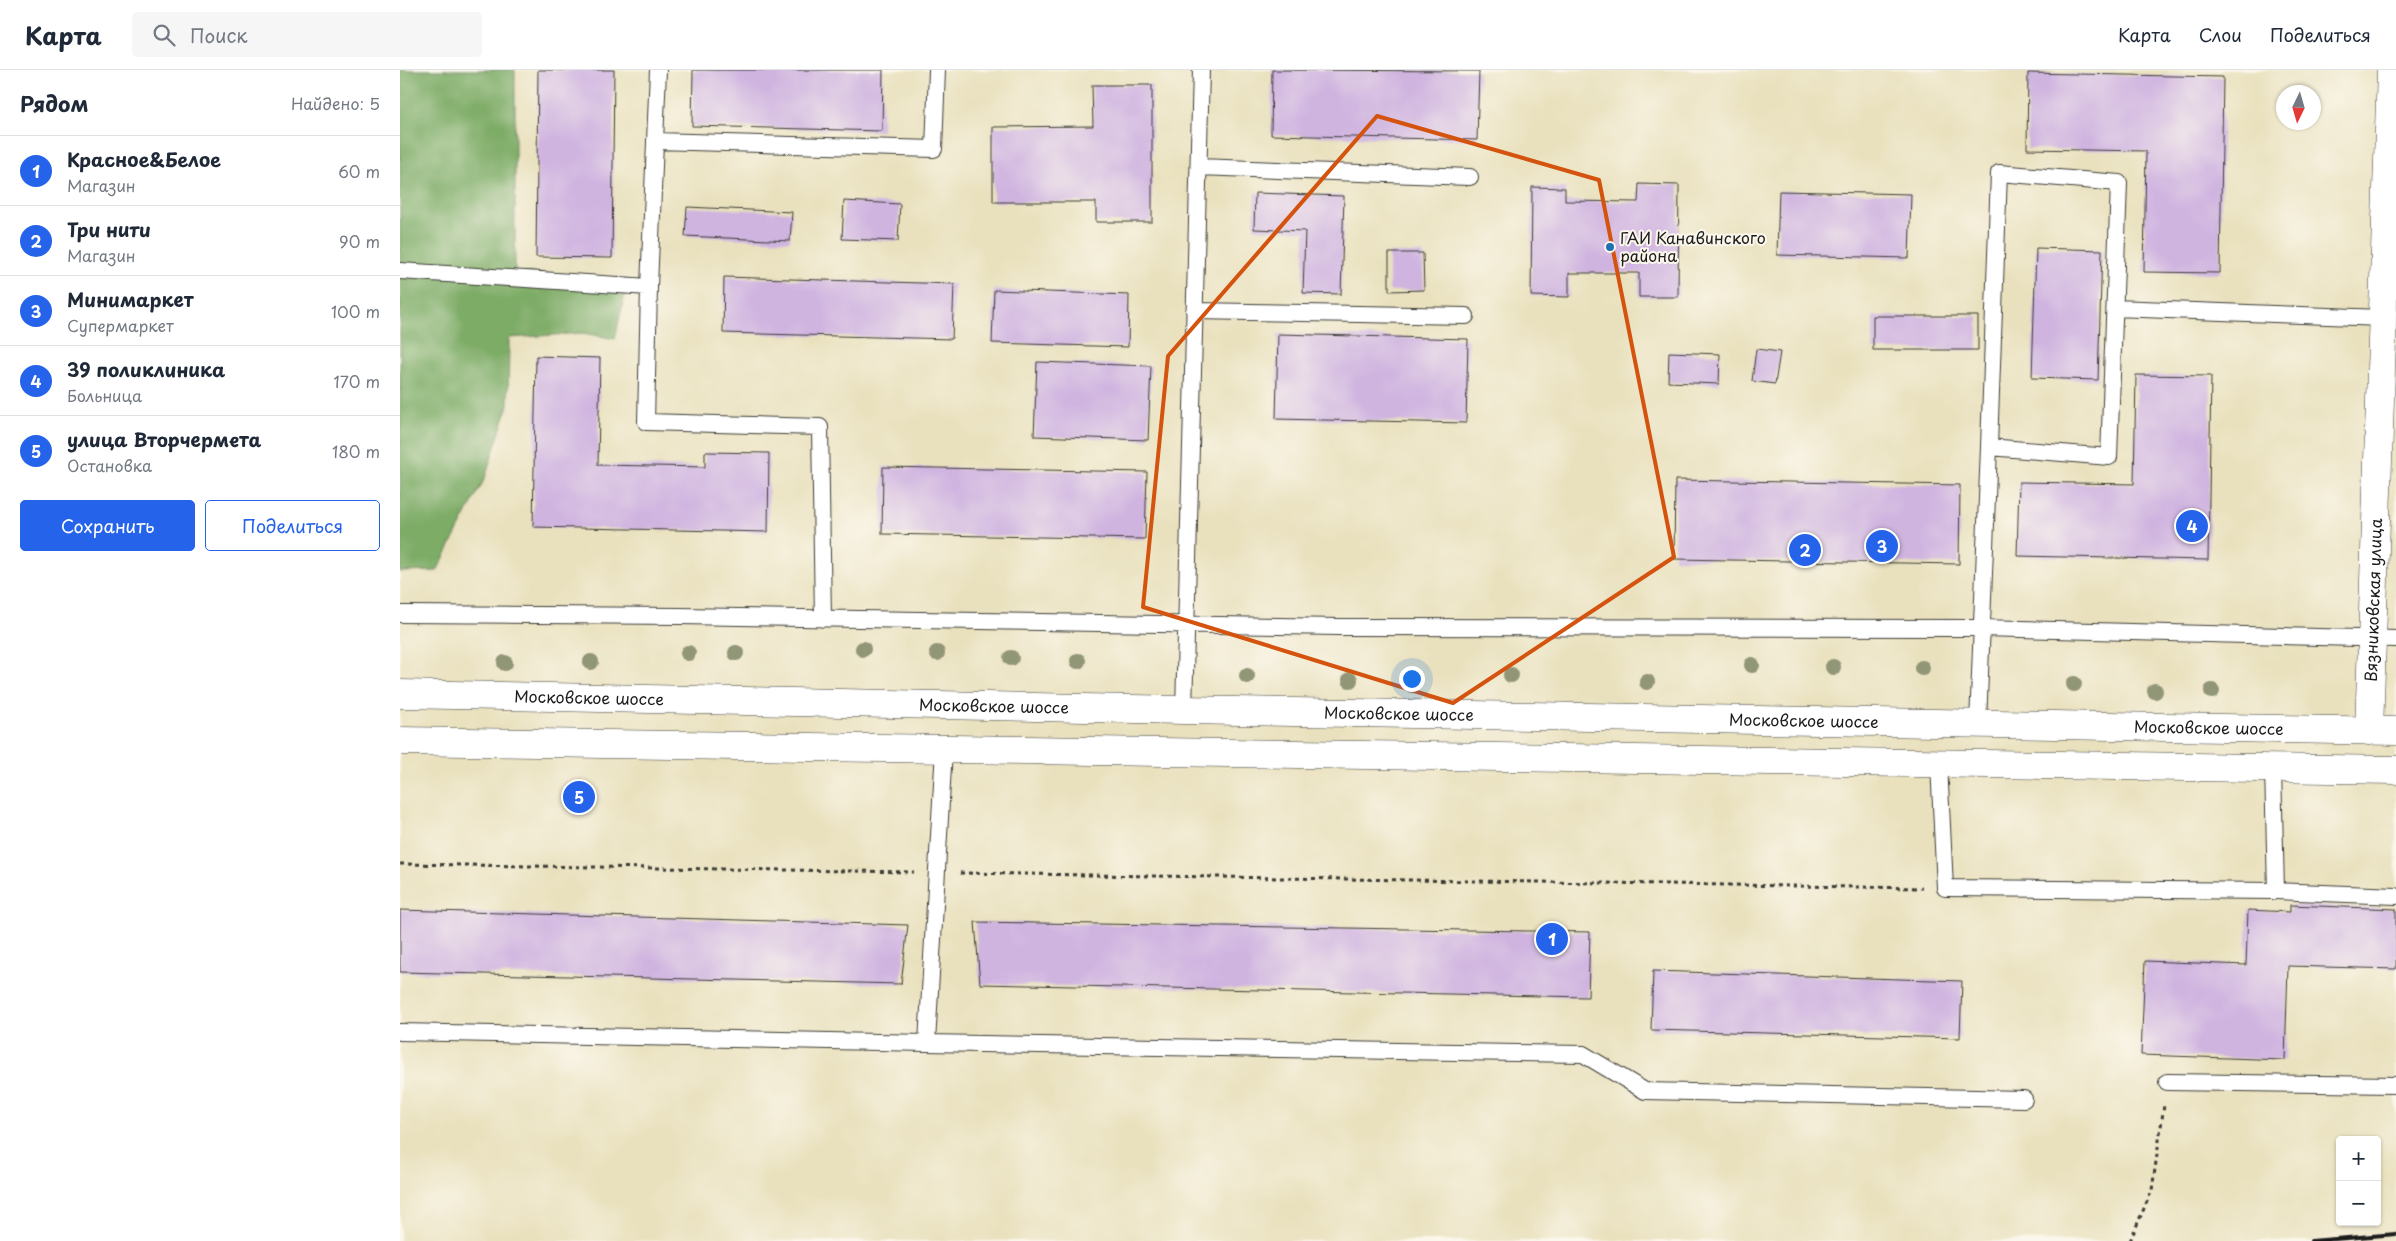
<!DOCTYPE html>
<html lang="ru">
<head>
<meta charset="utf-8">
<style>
  body { margin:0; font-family:"Playpen Sans",sans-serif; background:#f6f6f7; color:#1f2937 }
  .controls { position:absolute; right:15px; bottom:15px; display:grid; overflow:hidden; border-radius:5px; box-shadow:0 1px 4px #0004 }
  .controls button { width:45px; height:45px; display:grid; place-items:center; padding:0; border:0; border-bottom:1px solid #e0e1e3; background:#fff; color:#1f2937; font:25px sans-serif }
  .compass { position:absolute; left:1876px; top:15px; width:45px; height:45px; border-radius:50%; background:#fff; box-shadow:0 1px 4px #0004; rotate:185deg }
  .you { position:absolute; left:1011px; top:608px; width:18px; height:18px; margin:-12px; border:4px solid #fff; border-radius:50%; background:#1a73e8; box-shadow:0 0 0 8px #1a73e833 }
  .badge { display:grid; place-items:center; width:32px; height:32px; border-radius:50%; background:#2563eb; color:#fff; font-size:16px; font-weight:700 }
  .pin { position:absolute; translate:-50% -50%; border:2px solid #fff; box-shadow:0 1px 5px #0006 }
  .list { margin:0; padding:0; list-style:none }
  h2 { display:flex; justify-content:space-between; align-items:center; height:65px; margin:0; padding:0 20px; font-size:21px }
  h2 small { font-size:16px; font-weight:400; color:#747a83 }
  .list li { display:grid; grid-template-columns:32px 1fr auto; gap:15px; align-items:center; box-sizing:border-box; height:70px; padding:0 20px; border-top:1px solid #e0e1e3 }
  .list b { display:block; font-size:19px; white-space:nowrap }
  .list p { margin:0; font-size:16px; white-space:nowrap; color:#747a83 }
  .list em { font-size:16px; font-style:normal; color:#747a83 }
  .actions { display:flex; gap:10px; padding:15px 20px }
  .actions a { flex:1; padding:11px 0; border:1px solid #2563eb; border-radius:5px; text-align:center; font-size:18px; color:#2563eb }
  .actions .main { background:#2563eb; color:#fff }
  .icon { flex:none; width:28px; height:28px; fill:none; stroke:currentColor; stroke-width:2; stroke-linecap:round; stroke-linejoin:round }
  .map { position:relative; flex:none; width:1996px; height:1171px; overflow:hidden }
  header { display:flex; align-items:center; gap:30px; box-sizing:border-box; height:70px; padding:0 25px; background:#fff; border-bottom:1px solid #e0e1e3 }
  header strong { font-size:24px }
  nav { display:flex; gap:28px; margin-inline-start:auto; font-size:18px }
  .search { width:350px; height:45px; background:#f6f6f7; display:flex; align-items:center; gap:12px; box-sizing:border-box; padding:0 18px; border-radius:5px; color:#747a83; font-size:19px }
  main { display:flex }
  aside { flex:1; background:#fff }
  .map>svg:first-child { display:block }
  .forest { fill:#7dac66; stroke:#4c6441 }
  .building { fill:#cfb4e0 }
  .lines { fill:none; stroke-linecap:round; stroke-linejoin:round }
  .service-casing { stroke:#3b3a34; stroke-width:18 }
  .minor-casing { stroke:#3b3a34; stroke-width:29 }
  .primary-casing { stroke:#3b3a34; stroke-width:29 }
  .path { stroke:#3b3a34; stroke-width:3; stroke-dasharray:4 4; stroke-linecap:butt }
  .service { stroke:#fff; stroke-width:16 }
  .minor { stroke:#fff; stroke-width:28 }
  .primary { stroke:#fff; stroke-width:28 }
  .rail { stroke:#1c1c1c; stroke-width:4 }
  .tree { fill:#919676 }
  .marked { fill:none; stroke:#d4530e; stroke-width:4; stroke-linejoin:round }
  .poi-dot { fill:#1f6fb2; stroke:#fbf7ec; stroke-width:2 }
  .labels { text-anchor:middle; stroke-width:4; stroke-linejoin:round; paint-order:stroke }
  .poi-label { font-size:16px; fill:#1c1c1c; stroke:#fbf7ec; text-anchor:start }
  .street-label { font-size:16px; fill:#1c1c1c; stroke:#fbf7ec }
</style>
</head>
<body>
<header>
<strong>Карта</strong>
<div class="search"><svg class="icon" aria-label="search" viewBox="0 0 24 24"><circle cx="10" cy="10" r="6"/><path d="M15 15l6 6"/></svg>Поиск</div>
<nav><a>Карта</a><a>Слои</a><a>Поделиться</a></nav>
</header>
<main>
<aside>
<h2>Рядом<small>Найдено: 5</small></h2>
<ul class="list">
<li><span class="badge">1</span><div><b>Красное&amp;Белое</b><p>Магазин</p></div><em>60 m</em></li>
<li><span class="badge">2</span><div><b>Три нити</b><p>Магазин</p></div><em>90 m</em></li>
<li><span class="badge">3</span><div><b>Минимаркет</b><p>Супермаркет</p></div><em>100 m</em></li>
<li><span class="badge">4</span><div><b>39 поликлиника</b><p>Больница</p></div><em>170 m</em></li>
<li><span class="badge">5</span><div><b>улица Вторчермета</b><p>Остановка</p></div><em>180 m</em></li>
</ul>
<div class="actions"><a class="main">Сохранить</a><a>Поделиться</a></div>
</aside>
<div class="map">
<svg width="1996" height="1171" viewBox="0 0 1996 1171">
  <rect width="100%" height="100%" fill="#fbf7ec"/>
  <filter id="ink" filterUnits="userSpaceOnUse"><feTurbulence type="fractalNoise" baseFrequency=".02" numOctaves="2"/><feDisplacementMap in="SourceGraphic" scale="10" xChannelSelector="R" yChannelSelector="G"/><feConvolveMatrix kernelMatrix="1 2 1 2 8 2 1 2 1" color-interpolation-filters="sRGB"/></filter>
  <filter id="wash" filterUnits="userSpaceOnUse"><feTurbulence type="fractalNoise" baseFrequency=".0096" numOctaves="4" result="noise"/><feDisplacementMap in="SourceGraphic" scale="20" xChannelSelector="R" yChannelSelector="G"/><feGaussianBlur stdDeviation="1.12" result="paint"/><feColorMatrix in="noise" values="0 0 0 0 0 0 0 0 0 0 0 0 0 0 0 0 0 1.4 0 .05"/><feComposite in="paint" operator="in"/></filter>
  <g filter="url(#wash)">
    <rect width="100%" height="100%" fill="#e9e1be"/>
    <!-- forest -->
    <path class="forest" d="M0,0H115V202L228,210L215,269L183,263L109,268L108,336L85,408L37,501L0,502Z"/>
    <g id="blocks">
      <!-- building -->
      <path class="building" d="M138,0H214L212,188L136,187Z
        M293,0H483L482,61L292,56Z
        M872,0L1079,1L1077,70L871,65Z
        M1628,3L1823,7L1820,203L1744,202L1746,81L1627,79Z
        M692,15H752V152H696V132H593V57L693,56Z
        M1239,114L1279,115L1278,227H1239V203H1169V227L1131,226L1132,117L1165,118V131L1238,132Z
        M1379,121L1511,124L1509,188L1377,185Z
        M855,123L944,126L941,224L903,223L905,161L854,159Z
        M444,131L500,134L498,171L442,169Z
        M287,137L392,142L390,171L285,166Z
        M1636,178L1702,180L1698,310L1632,308Z
        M989,183H1023L1024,220L989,221Z
        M324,207L554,214L552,269L323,263Z
        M594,220L729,225L728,277L592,273Z
        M1473,246H1578V280H1473Z
        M878,264L1068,269L1066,353L876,349Z
        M1356,279L1380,282L1375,314L1352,311Z
        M1269,282L1320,284L1319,314L1268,312Z
        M136,286L200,288L198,395L305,397V382L369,383L368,462L133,457Z
        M637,292L751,296L748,370L634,366Z
        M1736,305L1811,306L1808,490L1617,486L1619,412L1734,414Z
        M483,397L747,402L745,469L482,464Z
        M1275,410L1560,415L1559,494L1274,489Z
        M1890,835L1996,839V899L1888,896L1885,990L1741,985L1745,891L1846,895L1848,840L1890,842Z
        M0,840L508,855L501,914L0,902Z
        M575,852L1190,862L1188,927L580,914Z
        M1253,901L1562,911L1560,968L1251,960Z"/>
    </g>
  </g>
  <g filter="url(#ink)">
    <use href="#blocks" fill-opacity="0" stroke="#3b3a34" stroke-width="1"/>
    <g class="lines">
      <!-- service casing -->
      <g class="service-casing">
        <path id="service" d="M255,71L534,79L537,0
          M799,97L1070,107
          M0,201L249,217L246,352L420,357L423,549
          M249,217L258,0
          M1715,238L1983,248
          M794,241L1066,246
          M0,544L280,546L938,557L1581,558L1996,569
          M784,640L801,0
          M1578,654L1589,377L1709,387L1719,113L1599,103L1589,377
          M1539,694L1545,818L1876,821
          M1873,698L1876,821L1996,826
          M0,962L527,973L544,679
          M527,973L1183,984L1245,1021L1624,1029
          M1767,1012L1996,1015"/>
      </g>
      <!-- minor casing -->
      <g class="minor-casing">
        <g id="minor">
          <path id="s1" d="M1969,661L1991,0"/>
        </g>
      </g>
      <!-- primary casing -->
      <g class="primary-casing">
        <g id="primary">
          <path id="s2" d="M0,624L784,640L1996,661"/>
          <path d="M0,671L1996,700"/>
        </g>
      </g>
      <!-- path -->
      <path class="path" d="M0,794L514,802
        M560,803L1522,818
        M1730,1171L1752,1120L1764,1035"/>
      <!-- service -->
      <use href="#service" class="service"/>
      <!-- minor -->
      <use href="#minor" class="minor"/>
      <!-- primary -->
      <use href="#primary" class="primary"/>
      <!-- rail -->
      <path class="rail" d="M1911,1171L1996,1164"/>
    </g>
    <!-- trees -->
    <g class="tree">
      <circle cx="463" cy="579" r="8"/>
      <circle cx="288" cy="583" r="8"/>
      <circle cx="336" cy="583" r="8"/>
      <circle cx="537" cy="583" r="8"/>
      <circle cx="611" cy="588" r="8"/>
      <circle cx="678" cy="591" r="8"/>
      <circle cx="191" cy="592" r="8"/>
      <circle cx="105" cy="593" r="8"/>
      <circle cx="1352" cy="595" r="8"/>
      <circle cx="1433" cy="597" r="8"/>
      <circle cx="1522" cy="598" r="8"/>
      <circle cx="1111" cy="605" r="8"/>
      <circle cx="847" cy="606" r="8"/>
      <circle cx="950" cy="610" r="8"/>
      <circle cx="1247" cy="612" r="8"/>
      <circle cx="1674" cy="614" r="8"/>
      <circle cx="1012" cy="615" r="8"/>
      <circle cx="1755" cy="621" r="8"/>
      <circle cx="1812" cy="621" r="8"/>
    </g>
  </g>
  <!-- marked area -->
  <path class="marked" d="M977,46L1199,110L1274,487L1053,633L743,537L768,286Z"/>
  <!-- markers -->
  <circle class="poi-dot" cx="1210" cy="177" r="5"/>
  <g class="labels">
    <!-- poi labels -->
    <g class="poi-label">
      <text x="1220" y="174">ГАИ Канавинского<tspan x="1220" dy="18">района</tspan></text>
    </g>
    <!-- street labels -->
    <g class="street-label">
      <text dy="6" stroke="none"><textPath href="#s1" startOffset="131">Вязниковская улица</textPath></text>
      <text dy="6" stroke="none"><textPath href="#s2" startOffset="189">Московское шоссе</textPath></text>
      <text dy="6" stroke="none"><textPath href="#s2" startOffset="594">Московское шоссе</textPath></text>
      <text dy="6" stroke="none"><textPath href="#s2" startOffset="999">Московское шоссе</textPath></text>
      <text dy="6" stroke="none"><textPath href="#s2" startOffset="1404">Московское шоссе</textPath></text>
      <text dy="6" stroke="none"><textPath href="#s2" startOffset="1809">Московское шоссе</textPath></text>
    </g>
  </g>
</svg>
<div class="controls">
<button>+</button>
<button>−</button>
</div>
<svg class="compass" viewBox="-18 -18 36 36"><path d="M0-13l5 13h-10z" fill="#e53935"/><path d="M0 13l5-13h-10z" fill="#747a83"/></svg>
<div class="you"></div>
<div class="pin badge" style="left:1152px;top:869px">1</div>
<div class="pin badge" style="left:1405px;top:480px">2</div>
<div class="pin badge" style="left:1482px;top:476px">3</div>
<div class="pin badge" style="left:1792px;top:456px">4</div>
<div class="pin badge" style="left:179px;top:727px">5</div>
</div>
</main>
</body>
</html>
